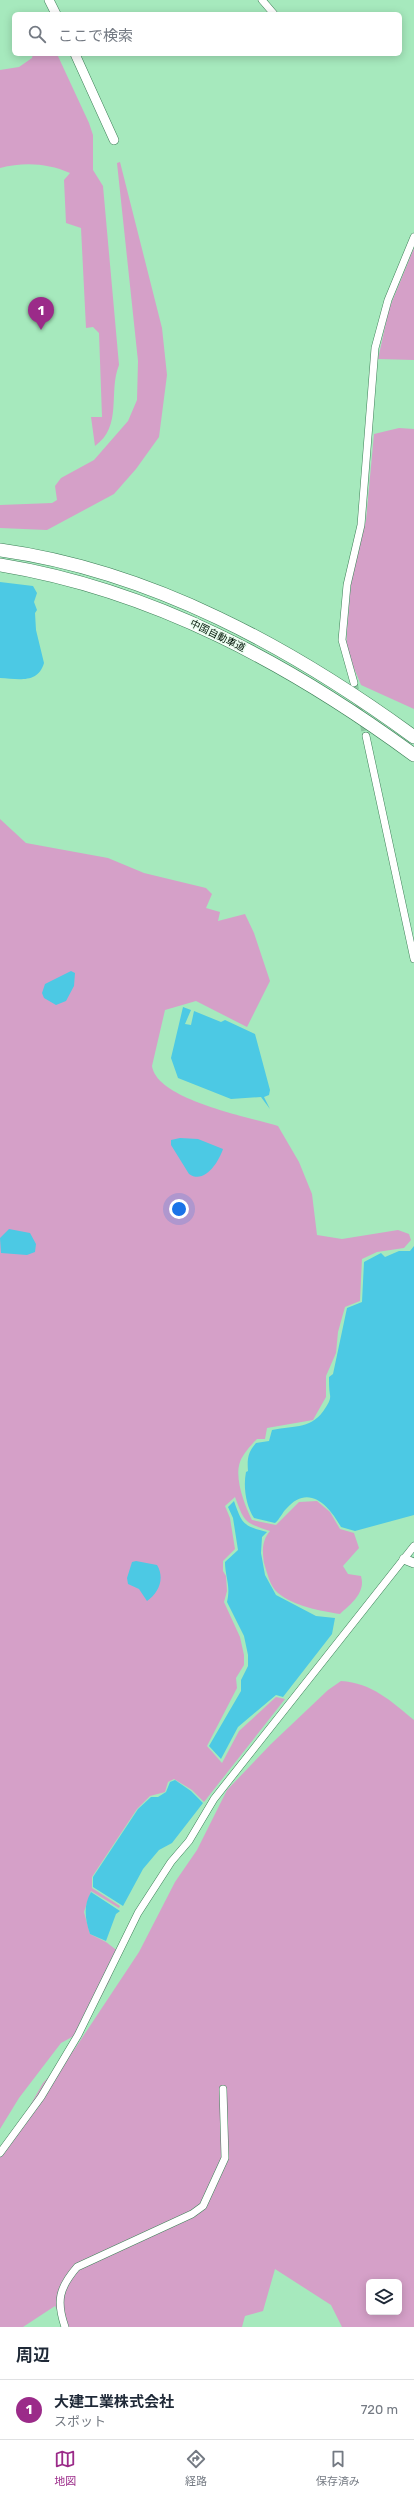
<!DOCTYPE html>
<html lang="ja">
<head>
<meta charset="utf-8">
<style>
  body { margin:0; font-family:Rubik,"Noto Sans JP",sans-serif; background:#f2f2f3; color:#1f2937 }
  .controls { position:absolute; right:12px; bottom:12px; display:grid; overflow:hidden; border-radius:6px; box-shadow:0 2px 10px #0003 }
  .controls button { width:36px; height:36px; display:grid; place-items:center; padding:0; border:0; border-bottom:1px solid #e0e1e3; background:#fff; color:#1f2937; font:20px sans-serif }
  .you { position:absolute; left:179px; top:1209px; width:14px; height:14px; margin:-10px; border:3px solid #fff; border-radius:50%; background:#1a73e8; box-shadow:0 0 0 6px #1a73e833 }
  .badge { display:grid; place-items:center; width:26px; height:26px; border-radius:50%; background:#9b2b89; color:#fff; font-size:13px; font-weight:700 }
  .pin { position:absolute; translate:-50% -33px; filter:drop-shadow(0 1px 2px #0008) }
  .pin::after { content:''; position:absolute; top:21px; width:14px; height:12px; background:inherit; clip-path:polygon(0 0,100% 0,50% 100%) }
  .list { margin:0; padding:0; list-style:none }
  h2 { display:flex; justify-content:space-between; align-items:center; height:52px; margin:0; padding:0 16px; font-size:17px }
  h2 small { font-size:13px; font-weight:400; color:#747a83 }
  .list li { display:grid; grid-template-columns:26px 1fr auto; gap:12px; align-items:center; box-sizing:border-box; height:60px; padding:0 16px; border-top:1px solid #e0e1e3 }
  .list b { display:block; font-size:15px; white-space:nowrap }
  .list p { margin:0; font-size:13px; white-space:nowrap; color:#747a83 }
  .list em { font-size:13px; font-style:normal; color:#747a83 }
  .icon { flex:none; width:22px; height:22px; fill:none; stroke:currentColor; stroke-width:2; stroke-linecap:round; stroke-linejoin:round }
  .map { position:relative; flex:none; width:414px; height:2327px; overflow:hidden }
  .search { position:absolute; background:#fff; box-shadow:0 2px 10px #0003; left:12px; right:12px; top:12px; height:44px; display:flex; align-items:center; gap:10px; box-sizing:border-box; padding:0 14px; border-radius:6px; color:#747a83; font-size:15px }
  .sheet { height:112px; background:#fff }
  nav { display:flex; justify-content:space-around; align-items:center; box-sizing:border-box; height:56px; border-top:1px solid #e0e1e3; background:#fff; font-size:11px; color:#747a83 }
  nav a { display:grid; justify-items:center; gap:2px }
  nav .on { color:#9b2b89 }
  .map>svg:first-child { display:block }
  .green { fill:#d5a0c8; fill-rule:evenodd }
  .water { fill:#4cc9e4 }
  .lines { fill:none; stroke-linecap:round; stroke-linejoin:round }
  .minor-tunnel { stroke:#8dc9a2; stroke-width:7; stroke-dasharray:7 3.5; stroke-linecap:butt }
  .minor-casing { stroke:#3d7f57; stroke-width:8 }
  .tertiary-casing { stroke:#3d7f57; stroke-width:10 }
  .motorway-casing { stroke:#3d7f57; stroke-width:14 }
  .minor { stroke:#fff; stroke-width:7 }
  .tertiary { stroke:#fff; stroke-width:9 }
  .motorway { stroke:#fff; stroke-width:13 }
  .labels { text-anchor:middle; stroke-width:3; stroke-linejoin:round; paint-order:stroke }
  .street-label { font-size:10px; fill:#001406; stroke:#eafef0 }
</style>
</head>
<body>
<div class="map">
<svg width="414" height="2327" viewBox="0 0 414 2327">
  <rect width="100%" height="100%" fill="#a6e9bd"/>
  <!-- green -->
  <path class="green" d="M33,54H57L89,123L93,135V170L103,186L119,365C108,392 123,426 95,446L91,417H102L99,333L93,327L86,328L81,228L66,223L64,180L70,173C47,163 24,162 0,168V70L19,67L32,58Z
    M120,162L162,328L167,375L159,437L136,469L114,494L47,530L0,528V505L52,503L57,500L55,486L61,478L94,460L128,421L137,400L138,361L117,163Z
    M414,248V360L378,359L389,309Z
    M399,428L414,429V709L361,685L346,649L347,630L351,583L366,520L374,434Z
    M0,819L26,843L108,858L144,873L206,888L212,894L206,908L220,912L218,921L245,914L254,933L270,981L247,1027L196,1001L165,1010L152,1066C157,1100 249,1117 278,1126L299,1162L312,1194L317,1235L342,1239L398,1230L409,1234L411,1240L404,1248L377,1252L362,1259L360,1301L345,1307L338,1332L336,1353L326,1376V1397L313,1420L267,1428L265,1439H257C251,1445 243,1454 240,1462C234,1478 245,1506 252,1520L276,1525L299,1502L317,1501L330,1512L340,1529L354,1533L359,1548L343,1566L348,1574L361,1576C366,1593 351,1604 340,1614C321,1611 293,1606 278,1593C270,1587 267,1572 264,1563C262,1551 262,1540 270,1531C244,1523 244,1521 235,1497L225,1506L230,1518L235,1549L223,1561V1571L226,1576L227,1591L224,1602L240,1637L244,1655V1665L236,1678L237,1688L207,1746L222,1763L239,1731L276,1697L285,1699L204,1802L192,1790L174,1779L168,1782L165,1792L150,1796L137,1809L92,1877V1888L120,1906L119,1908L91,1891L84,1912L90,1934L106,1942L119,1952L110,1980L83,2031L61,2043L19,2098L0,2129Z
    M341,1681C372,1683 391,1701 414,1720V2327H342L331,2305L275,2269L263,2311L245,2316L242,2327H66L55,2306L23,2327H0V2149L3,2143L28,2109L43,2083L74,2050L139,1952L175,1882L197,1850L227,1790L271,1744L328,1690ZM369,2282H399V2312H369Z"/>
  <!-- water -->
  <path class="water" d="M0,582L33,586L37,593L34,602L37,610L35,613L36,630L44,663C38,684 18,679 0,678Z
    M71,971L75,973L74,986L66,1001L56,1005L44,998L42,993L45,984Z
    M183,1007L191,1010L185,1024L191,1025L194,1011L221,1022L225,1020L255,1034L270,1090L269,1095L264,1097L270,1109L261,1097L231,1099L178,1078L171,1058Z
    M180,1138L198,1139L223,1149C219,1161 205,1185 189,1174L171,1145V1140Z
    M9,1229L30,1233L36,1244L35,1252L27,1255L1,1253L0,1238Z
    M414,1246V1515L355,1531L341,1527C330,1507 309,1482 286,1509C282,1513 280,1519 275,1523L254,1518C246,1506 243,1487 246,1472L248,1471C247,1459 248,1452 256,1443L269,1441L272,1430C296,1425 312,1430 326,1407C328,1404 331,1399 330,1395C329,1389 329,1383 329,1377L333,1374L347,1308L362,1302L364,1262L381,1253L385,1257L399,1251H410Z
    M234,1501C242,1524 243,1526 267,1532L262,1537L261,1553L265,1575L276,1595L316,1616L335,1618L332,1634L283,1697L276,1695L238,1727L221,1759L209,1746L241,1691V1680L248,1666V1655L244,1636L227,1602C231,1585 225,1577 225,1562L238,1550L233,1518L228,1507Z
    M136,1561L157,1565C165,1578 159,1593 147,1601L139,1589L128,1584L127,1578L132,1562Z
    M175,1780L191,1791L203,1803L172,1843L159,1850L143,1869L123,1906L93,1887V1877L138,1809L151,1797H158L166,1792L170,1782Z
    M91,1892L120,1911L116,1914L106,1941L90,1934C85,1919 83,1906 91,1892Z"/>
  <g class="lines">
    <!-- minor-tunnel -->
    <path class="minor-tunnel" d="M354,683L366,736"/>
    <!-- minor casing -->
    <g class="minor-casing">
      <path id="minor" d="M262,0L274,14
        M354,683L342,640L347,585L361,525L375,348L388,300L414,237
        M366,736L414,959
        M0,2153L41,2097L78,2035L138,1913L171,1862L189,1841L214,1799L414,1546
        M65,2327C56,2301 59,2288 77,2267L192,2214L203,2206L225,2158L223,2089"/>
    </g>
    <!-- tertiary casing -->
    <g class="tertiary-casing">
      <path id="tertiary" d="M49,0L56,14
        M75,54L114,140
        M404,1559L414,1563"/>
    </g>
    <!-- motorway casing -->
    <g class="motorway-casing">
      <path id="motorway" d="M0,550C152,571 292,648 414,737
        M0,565C153,590 290,664 414,755"/>
    </g>
    <!-- minor -->
    <use href="#minor" class="minor"/>
    <!-- tertiary -->
    <use href="#tertiary" class="tertiary"/>
    <!-- motorway -->
    <use href="#motorway" class="motorway"/>
  </g>
  <g class="labels">
    <!-- street labels -->
    <g class="street-label">
      <text transform="translate(218 635) rotate(26)" y="4">中国自動車道</text>
    </g>
  </g>
</svg>
<div class="controls">
<button><svg class="icon" aria-label="layers" viewBox="0 0 24 24"><path d="M12 4l9 5-9 5-9-5zM3 14l9 5 9-5"/></svg></button>
</div>
<div class="you"></div>
<div class="pin badge" style="left:41px;top:330px">1</div>
<div class="search"><svg class="icon" aria-label="search" viewBox="0 0 24 24"><circle cx="10" cy="10" r="6"/><path d="M15 15l6 6"/></svg>ここで検索</div>
</div>
<section class="sheet">
<h2>周辺<small></small></h2>
<ul class="list">
<li><span class="badge">1</span><div><b>大建工業株式会社</b><p>スポット</p></div><em>720 m</em></li>
</ul>
</section>
<nav>
<a class="on"><svg class="icon" aria-label="map" viewBox="0 0 24 24"><path d="M3 6l6-2 6 2 6-2v14l-6 2-6-2-6 2zM9 4v14M15 6v14"/></svg>地図</a>
<a><svg class="icon" aria-label="directions" viewBox="0 0 24 24"><path d="M12 3l9 9-9 9-9-9zM9 14v-3h6M13 9l2 2-2 2"/></svg>経路</a>
<a><svg class="icon" aria-label="saved" viewBox="0 0 24 24"><path d="M7 4h10v16l-5-4-5 4z"/></svg>保存済み</a>
</nav>
</body>
</html>
